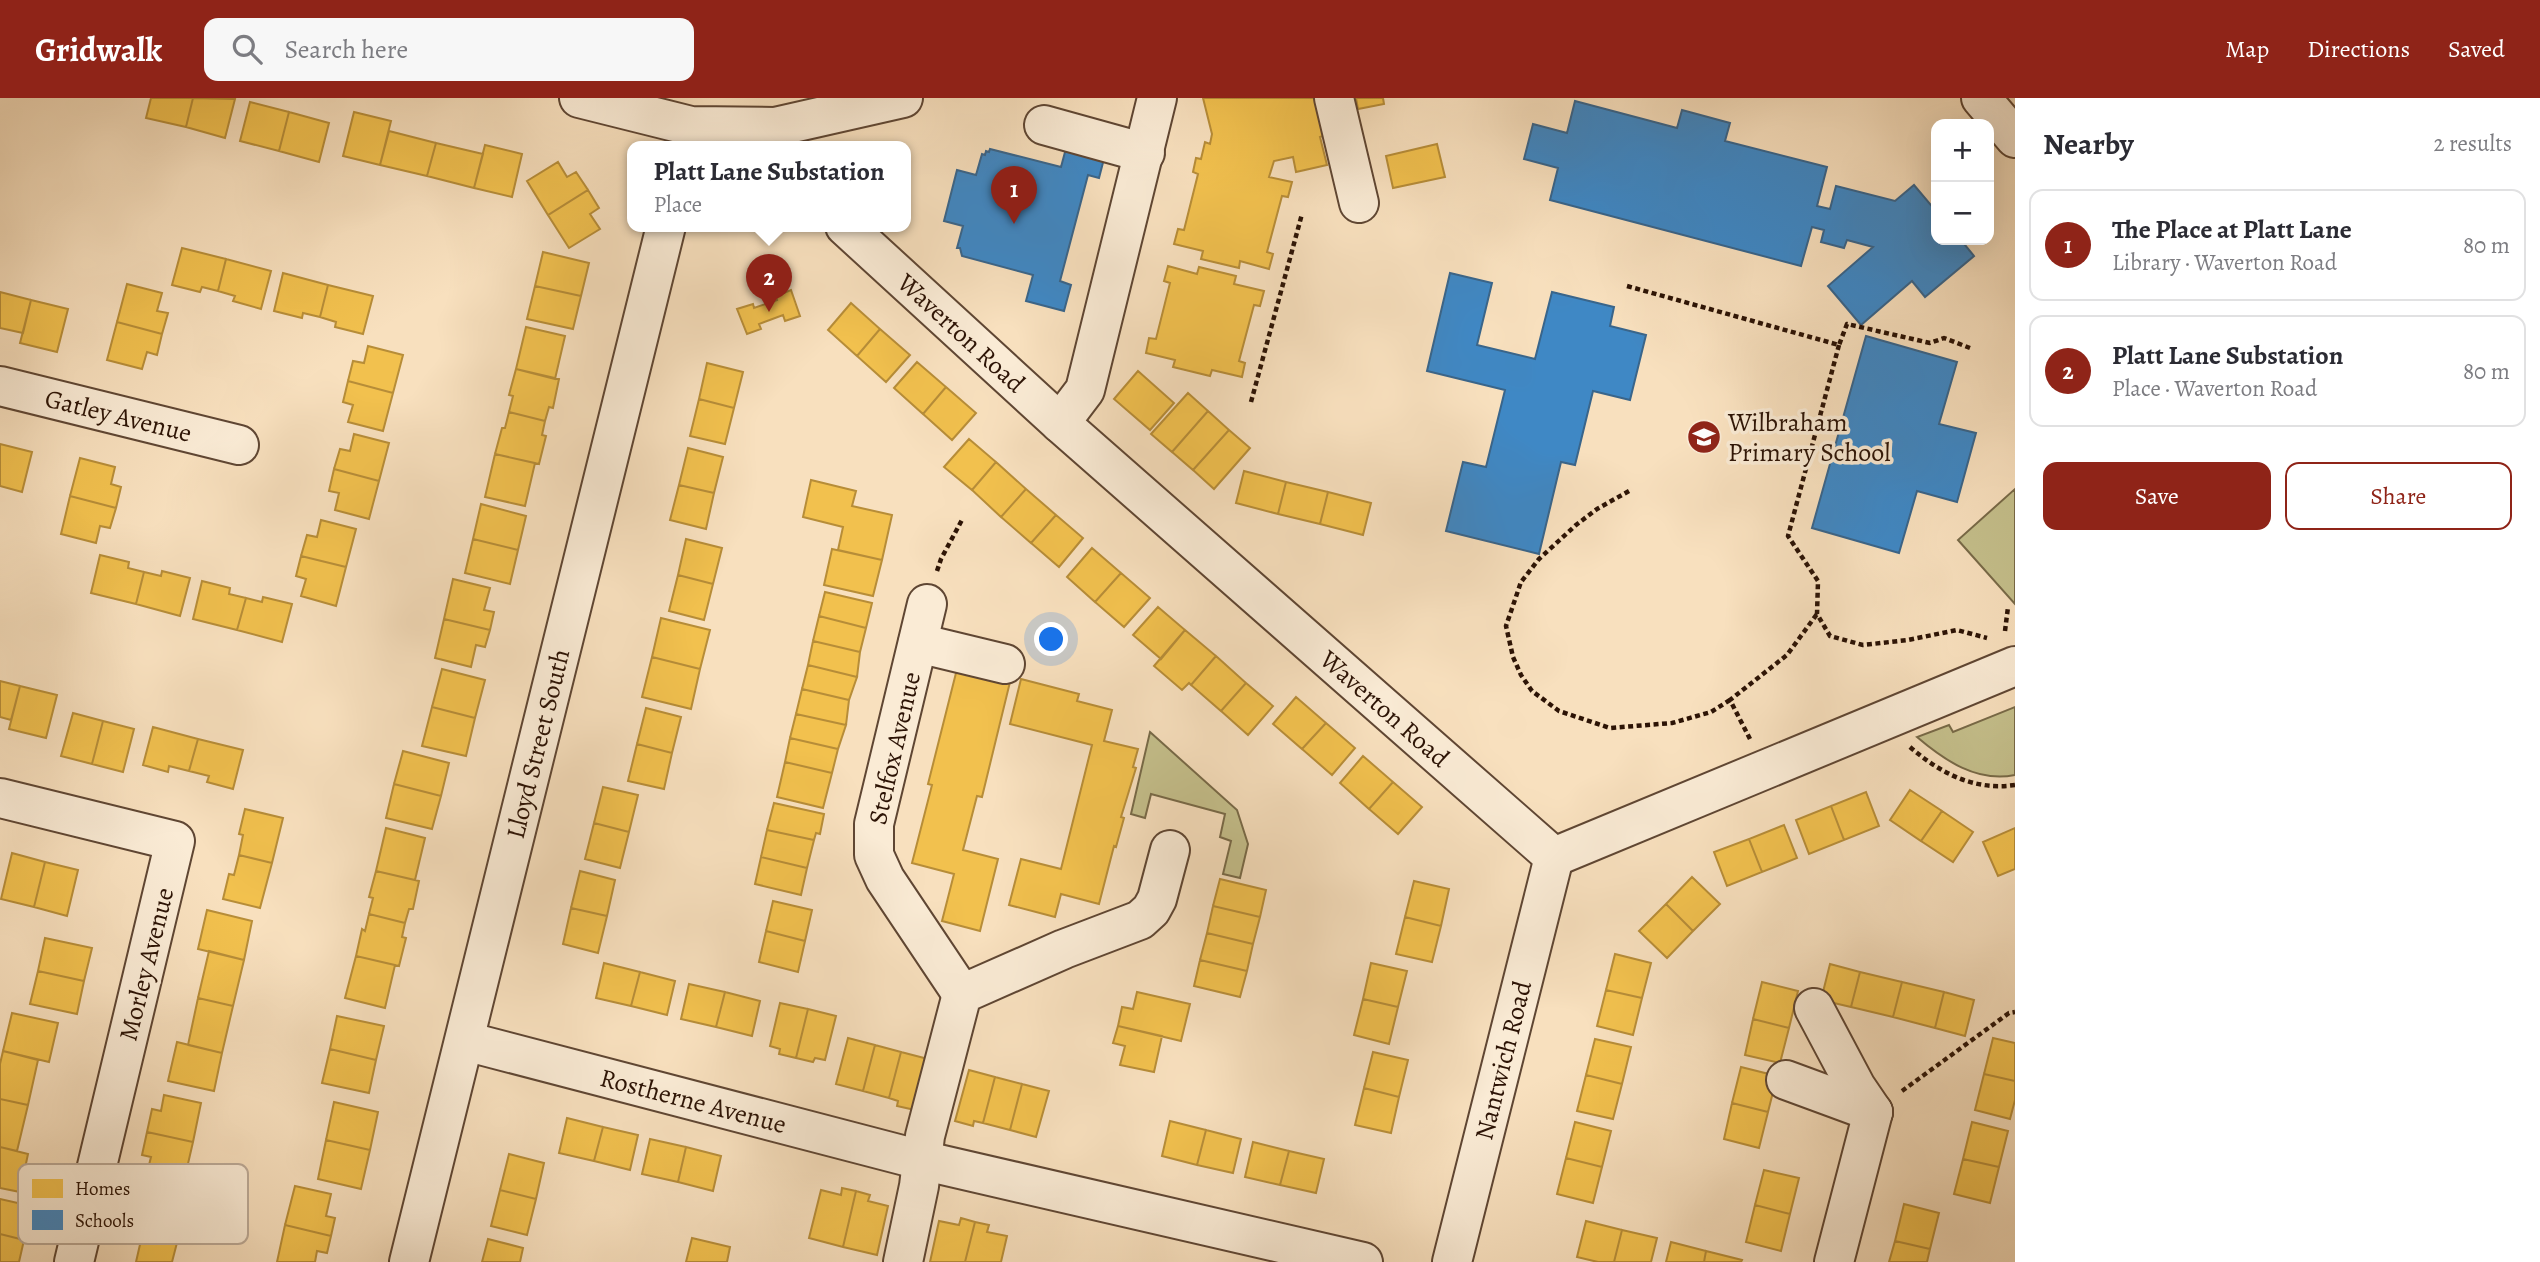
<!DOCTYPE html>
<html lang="en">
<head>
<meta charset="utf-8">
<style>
  body { margin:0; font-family:Alegreya,serif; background:#f7f7f7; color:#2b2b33 }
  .controls { position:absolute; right:21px; top:21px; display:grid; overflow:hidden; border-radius:14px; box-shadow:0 7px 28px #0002 }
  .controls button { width:63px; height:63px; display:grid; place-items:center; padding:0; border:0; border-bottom:2px solid #e1e1e2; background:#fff; color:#2b2b33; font:35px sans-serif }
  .you { position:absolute; left:1052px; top:542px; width:24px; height:24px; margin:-18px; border:5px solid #fff; border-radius:50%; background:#1a73e8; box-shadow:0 0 0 10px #1a73e833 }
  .badge { display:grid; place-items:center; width:46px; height:46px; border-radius:50%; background:#8f2418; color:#fff; font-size:23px; font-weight:700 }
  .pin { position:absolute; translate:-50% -58px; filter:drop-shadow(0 2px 4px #0008) }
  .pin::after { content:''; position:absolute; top:37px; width:24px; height:21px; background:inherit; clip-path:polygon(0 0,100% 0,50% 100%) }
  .popup { position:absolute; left:627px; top:43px; width:284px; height:91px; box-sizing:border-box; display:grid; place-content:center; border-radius:14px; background:#fff; filter:drop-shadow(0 2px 5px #0005); font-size:23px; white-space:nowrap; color:#7c7c81 }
  .popup b { font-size:26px; color:#2b2b33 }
  .popup::after { content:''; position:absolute; left:50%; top:100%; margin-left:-14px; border:14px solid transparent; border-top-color:#fff }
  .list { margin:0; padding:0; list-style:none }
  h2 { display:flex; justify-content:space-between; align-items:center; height:91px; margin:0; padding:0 28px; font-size:30px }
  h2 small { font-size:23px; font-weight:400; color:#7c7c81 }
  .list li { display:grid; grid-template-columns:46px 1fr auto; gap:21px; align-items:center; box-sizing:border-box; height:112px; margin:0 14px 14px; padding:0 14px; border:2px solid #e1e1e2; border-radius:14px }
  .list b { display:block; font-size:26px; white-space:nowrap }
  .list p { margin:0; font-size:23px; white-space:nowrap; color:#7c7c81 }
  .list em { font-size:23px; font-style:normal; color:#7c7c81 }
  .actions { display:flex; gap:14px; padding:21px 28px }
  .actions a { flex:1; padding:16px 0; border:2px solid #8f2418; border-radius:14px; text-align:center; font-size:24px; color:#8f2418 }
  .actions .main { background:#8f2418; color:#fff }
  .icon { flex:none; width:38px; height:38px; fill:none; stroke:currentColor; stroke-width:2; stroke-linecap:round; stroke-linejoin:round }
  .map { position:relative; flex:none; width:2015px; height:1164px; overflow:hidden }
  header { display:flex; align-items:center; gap:42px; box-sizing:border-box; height:98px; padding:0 35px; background:#8f2418; color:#fff }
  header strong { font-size:33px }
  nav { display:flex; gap:38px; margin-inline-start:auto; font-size:24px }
  .search { width:490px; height:63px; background:#f7f7f7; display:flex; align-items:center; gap:18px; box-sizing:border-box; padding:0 24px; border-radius:14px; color:#7c7c81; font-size:26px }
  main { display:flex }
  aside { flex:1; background:#fff }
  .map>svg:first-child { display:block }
  .green { fill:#c5c08c; stroke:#786a48; stroke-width:2 }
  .homes { fill:#f2c14e; stroke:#b78d38; stroke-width:2 }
  .schools { fill:#3f88c5; stroke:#39658b; stroke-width:2 }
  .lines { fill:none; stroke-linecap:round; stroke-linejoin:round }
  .minor-casing { stroke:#5f4633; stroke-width:42 }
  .path { stroke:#2c1305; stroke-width:4.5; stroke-dasharray:5 3.5; stroke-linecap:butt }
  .minor { stroke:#faebd5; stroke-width:38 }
  .labels { text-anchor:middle; stroke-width:7; stroke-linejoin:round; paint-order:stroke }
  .street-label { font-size:26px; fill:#2c1305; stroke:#faebd5 }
  .poi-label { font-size:26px; fill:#2c1305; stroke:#faebd5; text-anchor:start }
  .key { fill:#faebd5; stroke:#bcaa97; stroke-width:2 }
  .key-label { font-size:19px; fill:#2c1305 }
</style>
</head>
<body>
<header>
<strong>Gridwalk</strong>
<div class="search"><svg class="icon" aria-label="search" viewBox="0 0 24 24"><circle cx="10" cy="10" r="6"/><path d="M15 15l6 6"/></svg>Search here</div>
<nav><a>Map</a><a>Directions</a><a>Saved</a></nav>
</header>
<main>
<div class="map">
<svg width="2015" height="1164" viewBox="0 0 2015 1164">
  <rect width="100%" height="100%" fill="#f8e0be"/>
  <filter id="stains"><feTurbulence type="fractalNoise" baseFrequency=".00286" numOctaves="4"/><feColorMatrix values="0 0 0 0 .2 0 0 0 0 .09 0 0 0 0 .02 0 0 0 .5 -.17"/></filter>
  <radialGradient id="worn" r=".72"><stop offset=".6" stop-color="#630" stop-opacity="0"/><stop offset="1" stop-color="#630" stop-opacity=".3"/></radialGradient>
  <!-- green -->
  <path class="green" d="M2015,391V506L1958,442Z
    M2015,609V677C1977,685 1944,662 1917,639L1949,627L1953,634Z
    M1150,634L1237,712L1248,746L1240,780L1223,776L1231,743L1220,739L1225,716L1151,696L1145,720L1131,716Z"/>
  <!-- homes -->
  <path class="homes" d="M151,0H193L186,29L146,20Z
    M193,0L235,1L225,40L186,29Z
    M1203,0H1318L1327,37L1320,39L1327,67L1296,74L1293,59L1274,63L1269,79L1292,84L1288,99L1282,98L1267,154L1273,156L1269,171L1240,163L1239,170L1201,161L1203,153L1174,146L1178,131L1184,132L1198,76L1193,74L1196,60L1201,61L1205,44L1210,46L1212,36Z
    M1356,0H1383L1384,6L1358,11Z
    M250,4L289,14L279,53L240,43Z
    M289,14L329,25L319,64L279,53Z
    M354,14L391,23L380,67L343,58Z
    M389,33L436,45L427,78L380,67Z
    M436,45L483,56L474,90L427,78Z
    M1437,46L1445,79L1393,90L1386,58Z
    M485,47L522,56L512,99L474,90Z
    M558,64L567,79L576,74L588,92L548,117L527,83Z
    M588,92L599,110L590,116L600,131L569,150L548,117Z
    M182,150L226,161L218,193L202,189L200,194L172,187Z
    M543,154L589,165L581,198L535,188Z
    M226,161L271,173L261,211L233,203L235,198L218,193Z
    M1168,168L1197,176L1199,169L1236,178L1234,186L1264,193L1260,208L1254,207L1239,263L1245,265L1242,279L1212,272L1210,278L1173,269L1175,262L1146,255L1149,240L1156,241L1170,185L1164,183Z
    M283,175L328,187L320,219L303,215L302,220L274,213Z
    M127,186L162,195L157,213L168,215L162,236L117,224Z
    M328,187L373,198L363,236L335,229L336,224L320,219Z
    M535,188L581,198L573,231L527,221Z
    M791,192L800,218L785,223L783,217L759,226L761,231L747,236L737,211L753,206L754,210L777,202L776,198Z
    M0,194L31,202L23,235L0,230Z
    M31,202L68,211L57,254L20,245Z
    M851,205L880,231L857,258L828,232Z
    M117,224L162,236L157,257L147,254L142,271L107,262Z
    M526,229L565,238L555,281L516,271Z
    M880,231L910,257L886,284L857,258Z
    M368,248L403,257L393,295L348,283L353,263L364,265Z
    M917,264L946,289L923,316L894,290Z
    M707,265L743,274L734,310L699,301Z
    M516,271L559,281L553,310L549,309L545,323L509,314L513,298L509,297Z
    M1138,273L1174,305L1150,332L1114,301Z
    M348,283L393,295L383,333L348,324L353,307L343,304Z
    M946,289L976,315L952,342L923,316Z
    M1188,295L1208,313L1172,354L1151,336Z
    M699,301L734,310L725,346L690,338Z
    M1208,313L1229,332L1193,372L1172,354Z
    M509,314L545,323L542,337L546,338L539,366L495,356L502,330H505Z
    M1229,332L1250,350L1214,391L1193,372Z
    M354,336L389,345L379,383L334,371L340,351L350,353Z
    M969,341L996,364L972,392L944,369Z
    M0,346L32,354L22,394L0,388Z
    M688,350L723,359L714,395L679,387Z
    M495,356L535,365L525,408L485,399Z
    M80,360L115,369L111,386L121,389L116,410L70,398Z
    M996,364L1026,391L1001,419L972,392Z
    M334,371L379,383L369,421L335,412L339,395L329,393Z
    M1244,373L1286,384L1278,416L1236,405Z
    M811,382L856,393L852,408L892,417L882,462L838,452L843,429L803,419Z
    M1286,384L1328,394L1320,426L1278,416Z
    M679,387L714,395L706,431L670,422Z
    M1026,391L1056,417L1031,445L1001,419Z
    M1328,394L1371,405L1363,437L1320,426Z
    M70,398L116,410L110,430L100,428L96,445L61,436Z
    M481,406L526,418L518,452L473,441Z
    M1056,417L1083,440L1059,469L1031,445Z
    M321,422L356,431L346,469L301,458L307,437L317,439Z
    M473,441L518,452L510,486L465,475Z
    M686,441L722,450L713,486L678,477Z
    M1092,450L1121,475L1095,504L1067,479Z
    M832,451L882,462L873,498L824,487Z
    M100,457L129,464L128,470L144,474L136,506L91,495Z
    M301,458L346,469L336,508L301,498L306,481L296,478Z
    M162,473L190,480L180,518L136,506L144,474L161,478Z
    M1121,475L1150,500L1124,529L1095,504Z
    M678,477L713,486L704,522L669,513Z
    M453,481L490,490L484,512L494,514L490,532L444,521Z
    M202,483L230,490L229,496L246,500L237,532L193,521Z
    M825,494L872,505L866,530L819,518Z
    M263,499L292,506L282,544L237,532L246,500L262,504Z
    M1158,509L1185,532L1161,561L1133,537Z
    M819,518L866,530L860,554L813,543Z
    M661,520L710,532L700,571L652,559Z
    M444,521L490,532L485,549L476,547L471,569L435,560Z
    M1185,532L1216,558L1191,587L1189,585L1182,592L1154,568Z
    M813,543L860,554L857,579L808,567Z
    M1216,558L1246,585L1221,613L1191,587Z
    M652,559L700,571L691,611L642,599Z
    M808,567L857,579L849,602L802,591Z
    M442,571L485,582L475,620L432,609Z
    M957,571L1010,584L982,699L977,698L963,752L998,761L980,833L942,823L954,776L912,765L932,687L928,686Z
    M1021,581L1079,596L1077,603L1112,612L1104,643L1138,651L1133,669L1136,670L1121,719L1124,720L1116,749L1114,748L1099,806L1061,796L1055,819L1009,807L1021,761L1061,771L1092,647L1010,626Z
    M0,583L20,588L11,622L0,619Z
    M1246,585L1273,608L1248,637L1221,613Z
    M20,588L57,597L46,640L9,631Z
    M802,591L849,602L846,627L796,616Z
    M1296,599L1326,625L1302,651L1273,626Z
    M432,609L475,620L466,658L422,648Z
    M646,610L681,619L672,655L637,646Z
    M73,615L103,623L92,666L61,658Z
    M796,616L846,627L838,651L790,640Z
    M103,623L134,631L123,674L92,666Z
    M1326,625L1355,650L1332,677L1302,651Z
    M153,629L198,641L189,673L169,668L168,674L143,667Z
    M790,640L838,651L832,675L785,664Z
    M198,641L243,652L233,691L207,684L209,678L189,673Z
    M637,646L672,655L664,691L628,683Z
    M403,653L449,665L441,698L394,686Z
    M1363,658L1393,684L1369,711L1340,685Z
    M785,664L832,675L823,710L777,699Z
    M1393,684L1422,709L1398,736L1369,711Z
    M394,686L441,698L432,731L386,720Z
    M603,689L638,697L629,734L594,725Z
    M1910,692L1942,713L1921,743L1890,722Z
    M1866,694L1879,728L1844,742L1831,708Z
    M774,705L824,716L820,736L816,735L814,742L767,732Z
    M1831,708L1844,742L1809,756L1796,722Z
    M245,711L283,720L272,765L239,757L243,737L239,736Z
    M1942,713L1973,734L1953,764L1921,743Z
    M594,725L629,734L620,770L585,761Z
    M1784,727L1797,760L1762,774L1749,741Z
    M386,730L425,740L415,782L376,773Z
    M2015,730V771L1998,778L1983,744Z
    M767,732L814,742L807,770L761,759Z
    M1749,741L1762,774L1727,788L1714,754Z
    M12,755L45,764L34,809L1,801Z
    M239,757L272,765L260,810L223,801L229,776L234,777Z
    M761,759L807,770L801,797L755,786Z
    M45,764L78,772L67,818L34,809Z
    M376,773L419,783L413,811H409L405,825L369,816L373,800L369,799Z
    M580,773L615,782L607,818L571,810Z
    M1692,779L1720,806L1693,833L1666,806Z
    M1220,781L1266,792L1260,819L1213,808Z
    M1414,783L1449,791L1441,828L1405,819Z
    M773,803L812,812L805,843L766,833Z
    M1666,806L1693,833L1667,860L1639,833Z
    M1213,808L1260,819L1253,846L1207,835Z
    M571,810L607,818L598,855L563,846Z
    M207,812L252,823L244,862L198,851Z
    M369,816L405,825L402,839L406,840L399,868L356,858L362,831L365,833Z
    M1405,819L1441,828L1432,864L1396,856Z
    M766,833L805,843L798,874L759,864Z
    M1207,835L1253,846L1247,873L1200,862Z
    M45,840L92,850L84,883L38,873Z
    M209,853L244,862L233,908L198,900Z
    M1615,856L1651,865L1642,900L1606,892Z
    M356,858L395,867L385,910L345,900Z
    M1200,862L1247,873L1240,899L1194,888Z
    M604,865L640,874L631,908L596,900Z
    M1371,865L1407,873L1398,909L1363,901Z
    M1830,866L1860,874L1851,909L1821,902Z
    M38,873L84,883L77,916L30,906Z
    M640,874L675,883L667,917L631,908Z
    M1860,874L1902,884L1893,919L1851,909Z
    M1762,884L1798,893L1789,930L1753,921Z
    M1902,884L1944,894L1935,930L1893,919Z
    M689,886L725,894L716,929L681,921Z
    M1606,892L1642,900L1633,937L1597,928Z
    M725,894L760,903L752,938L716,929Z
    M1137,894L1190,906L1181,943L1118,928L1122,909L1133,911Z
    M1944,894L1974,902L1965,938L1935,930Z
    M198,900L233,908L222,955L188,947Z
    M1363,901L1398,909L1389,946L1354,937Z
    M780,905L808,911L796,960L779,956L780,951L770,948Z
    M808,911L836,918L825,962L815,960L813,964L796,960Z
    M12,915L58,925L49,964L3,953Z
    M337,918L384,928L376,962L330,951Z
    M1753,921L1789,930L1780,965L1745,957Z
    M1118,928L1162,938L1154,974L1120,967L1125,948L1113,945Z
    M848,940L875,947L863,993L836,986Z
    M1993,940L2015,945V983L1984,976Z
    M1595,941L1631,949L1622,986L1586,977Z
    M177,944L222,955L214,993L168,983Z
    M875,947L901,954L889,1000L863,993Z
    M330,951L376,962L369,995L322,985Z
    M3,953L38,962L28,1007L0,1001V966Z
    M901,954L928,961L915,1012L897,1008L898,1003L889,1000Z
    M1373,954L1408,962L1399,999L1364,990Z
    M1741,969L1777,978L1768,1014L1732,1005Z
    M969,972L995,979L983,1025L974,1023L973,1028L955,1023Z
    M1984,976L2015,983V1002L2010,1021L1975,1012Z
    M1586,977L1622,986L1613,1021L1577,1013Z
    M995,979L1022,986L1010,1032L983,1025Z
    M1022,986L1049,993L1036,1039L1010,1032Z
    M1364,990L1399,999L1391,1035L1355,1027Z
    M164,997L201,1005L193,1044L147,1034L152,1011L161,1013Z
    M0,1001L28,1007L17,1053L0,1049Z
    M334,1004L378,1014L370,1052L326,1042Z
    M1732,1005L1768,1014L1759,1050L1724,1041Z
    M567,1020L603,1029L594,1063L559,1055Z
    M1170,1023L1206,1032L1197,1067L1162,1058Z
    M1575,1024L1611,1033L1602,1069L1566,1060Z
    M1972,1024L2008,1033L1999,1069L1963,1061Z
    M603,1029L638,1037L630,1072L594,1063Z
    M1206,1032L1241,1041L1233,1075L1197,1067Z
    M147,1034L193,1044L184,1083L147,1075L151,1059L142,1057Z
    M650,1041L686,1049L678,1084L642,1076Z
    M326,1042L370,1052L361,1091L318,1081Z
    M1253,1044L1289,1053L1280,1087L1245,1079Z
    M0,1049L28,1056L20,1094L0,1090Z
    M686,1049L721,1058L713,1093L678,1084Z
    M1289,1053L1324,1061L1316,1095L1280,1087Z
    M509,1056L544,1065L536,1101L500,1092Z
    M1566,1060L1602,1069L1593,1105L1557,1096Z
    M1963,1061L1999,1069L1990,1105L1954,1096Z
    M1764,1072L1799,1080L1790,1116L1755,1107Z
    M142,1088L187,1099L179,1137L134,1127Z
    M295,1088L331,1096L326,1118L335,1120L331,1138L285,1127Z
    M842,1090L856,1093L843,1149L809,1140L821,1092L841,1097Z
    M500,1092L536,1101L527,1137L491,1128Z
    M856,1093L870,1097L868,1103L888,1108L877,1157L843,1149Z
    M0,1101L31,1108L24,1142L0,1136Z
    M1904,1106L1939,1115L1930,1151L1895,1143Z
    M1755,1107L1790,1116L1781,1153L1746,1144Z
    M961,1120L975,1124L965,1164H930L939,1123L959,1127Z
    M1586,1123L1622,1132L1614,1164H1598L1577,1159Z
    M975,1124L989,1127L987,1134L1007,1138L1001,1164H965Z
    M285,1127L331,1138L327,1155L317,1153L315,1164H277Z
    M144,1129L179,1137L172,1164H136Z
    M1622,1132L1657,1140L1651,1164H1614Z
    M0,1136L24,1142L19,1164H0Z
    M692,1140L730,1149L727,1164H686Z
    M488,1141L523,1150L520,1164H482Z
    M1895,1143L1930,1151L1927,1164H1889Z
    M1671,1144L1706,1153L1704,1164H1666Z
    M1706,1153L1742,1162L1741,1164H1704Z"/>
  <!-- schools -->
  <path class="schools" d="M1575,3L1677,30L1682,12L1730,25L1725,43L1827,69L1817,108L1830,111L1836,88L1895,103L1914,87L1936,113V142H1961L1974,158L1925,199L1912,183L1861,227L1828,188L1873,149L1847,142L1844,150L1821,144L1824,132L1812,129L1801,168L1550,102L1558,70L1524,61L1533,26L1567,35Z
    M1068,43L1106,53L1099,80L1088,77L1060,183L1071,187L1064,213L1026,203L1033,177L962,158L960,150H957L963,128L944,123L957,72L976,77L982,56L985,57L986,53L989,54L990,51L1061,69Z
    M1450,175L1492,185L1477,247L1535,261L1552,194L1614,209L1610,228L1646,237L1630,302L1593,293L1575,367L1561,364L1539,456L1446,433L1463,364L1486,369L1505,292L1427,273Z
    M1866,238L1957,264L1939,326L1976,335L1957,404L1917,393L1899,455L1812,430Z"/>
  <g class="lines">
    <!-- minor casing -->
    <g class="minor-casing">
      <g id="minor">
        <path d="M579,0L691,28L775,29L903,0"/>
        <path d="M1334,0L1359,105"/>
        <path d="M1981,0L2015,40"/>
        <path d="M1044,27L1145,55"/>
        <path id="s1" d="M845,128L1060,325L1554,759"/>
        <path id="s2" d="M0,288L239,347"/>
        <path d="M1060,325L1085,292L1157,0"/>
        <path d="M927,506L874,726V757L885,781L962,896"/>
        <path d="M918,545L1005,566"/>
        <path d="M0,700L175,743L74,1164"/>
        <path d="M1554,759L2015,568"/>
        <path d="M1814,910L1856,989L1873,1014"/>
        <path id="s3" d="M465,943L921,1062L1363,1164"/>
        <path d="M1786,982L1873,1014"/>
        <path id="s4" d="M409,1164L666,128"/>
        <path d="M903,1164L919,1088L925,1038L962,896L1064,851L1140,822L1151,812L1157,801L1170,752"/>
        <path id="s5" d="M1452,1164L1554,759"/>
        <path d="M1834,1164L1873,1014"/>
      </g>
    </g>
    <!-- path -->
    <path class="path" d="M1627,188L1839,247L1847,226L1930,245L1944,240L1970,250
      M1839,247L1788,438L1818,483L1817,516L1830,538L1863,547L1908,542L1957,532L1987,540
      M1251,304L1302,116
      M1629,393L1597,411L1576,427L1539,461L1521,484L1506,528L1513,559L1521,577L1532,593L1559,613L1610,630L1672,625L1711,614L1730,602
      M937,473L941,461L963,420
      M2005,533L2008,509
      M1750,641L1730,602L1787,557L1817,516
      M1910,649C1940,675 1974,693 2015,687
      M1902,993L2009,915L2015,914"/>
    <!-- minor -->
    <use href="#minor" class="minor"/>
  </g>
  <!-- icons -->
  <defs>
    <g id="school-disc" transform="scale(1.75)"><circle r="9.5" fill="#8f2418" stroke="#faebd5"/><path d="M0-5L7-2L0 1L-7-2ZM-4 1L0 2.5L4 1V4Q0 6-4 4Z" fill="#fff"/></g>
  </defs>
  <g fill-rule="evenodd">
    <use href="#school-disc" x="1704" y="339"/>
  </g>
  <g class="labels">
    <!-- street labels -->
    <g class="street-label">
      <text dy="9" stroke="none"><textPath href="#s1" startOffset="158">Waverton Road</textPath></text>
      <text dy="9" stroke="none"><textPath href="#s2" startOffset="122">Gatley Avenue</textPath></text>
      <text dy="9" stroke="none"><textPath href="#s1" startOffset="724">Waverton Road</textPath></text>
      <text dy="9" stroke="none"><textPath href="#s4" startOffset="534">Lloyd Street South</textPath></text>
      <text transform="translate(894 650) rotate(-77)" y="9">Stelfox Avenue</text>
      <text transform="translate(146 866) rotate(-76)" y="9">Morley Avenue</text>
      <text dy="9" stroke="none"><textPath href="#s5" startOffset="208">Nantwich Road</textPath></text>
      <text dy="9" stroke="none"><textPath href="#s3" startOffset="236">Rostherne Avenue</textPath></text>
    </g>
    <!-- poi labels -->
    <g class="poi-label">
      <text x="1728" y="333">Wilbraham<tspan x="1728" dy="30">Primary School</tspan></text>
    </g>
  </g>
  <!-- legend -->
  <rect x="18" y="1066" width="230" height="80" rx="10" class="key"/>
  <rect x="32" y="1081" width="31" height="19" fill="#f2c14e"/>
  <rect x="32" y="1112" width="31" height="20" fill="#3f88c5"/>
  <g class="key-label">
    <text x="75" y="1097">Homes</text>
    <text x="75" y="1129">Schools</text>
  </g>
  <rect width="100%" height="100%" filter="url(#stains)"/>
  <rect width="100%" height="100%" fill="url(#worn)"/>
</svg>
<div class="controls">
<button>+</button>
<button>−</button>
</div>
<div class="you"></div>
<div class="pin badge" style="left:1014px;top:126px">1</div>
<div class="pin badge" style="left:769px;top:214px">2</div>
<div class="popup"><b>Platt Lane Substation</b>Place</div>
</div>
<aside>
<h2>Nearby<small>2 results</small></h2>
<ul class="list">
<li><span class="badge">1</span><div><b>The Place at Platt Lane</b><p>Library · Waverton Road</p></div><em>80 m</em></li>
<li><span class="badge">2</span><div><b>Platt Lane Substation</b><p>Place · Waverton Road</p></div><em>80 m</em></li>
</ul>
<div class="actions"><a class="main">Save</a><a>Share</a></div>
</aside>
</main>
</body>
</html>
